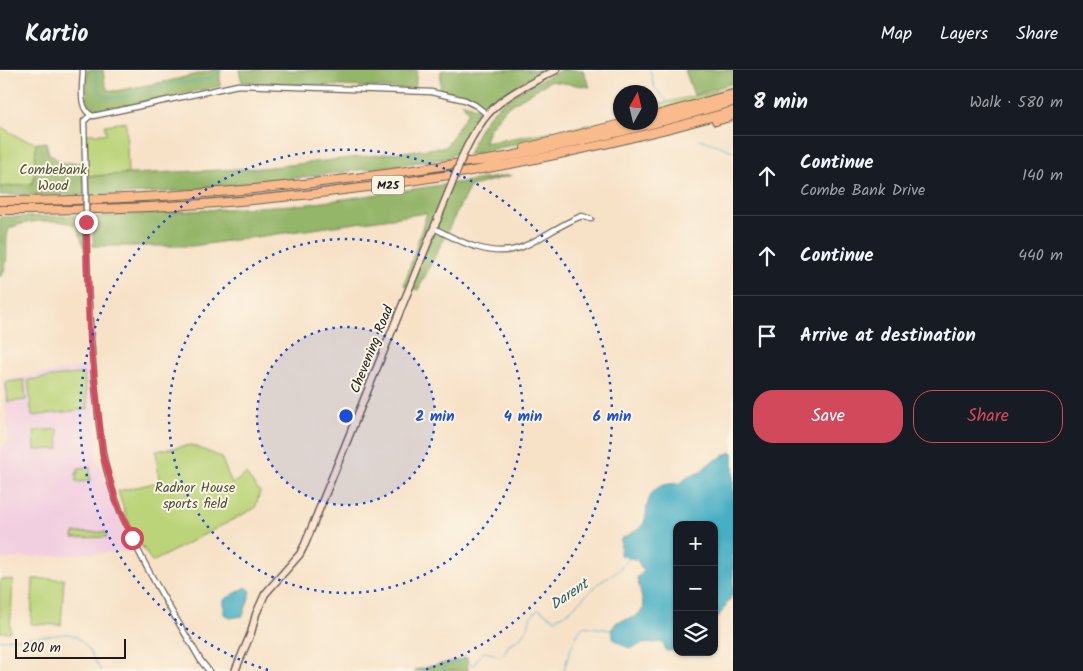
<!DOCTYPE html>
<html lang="en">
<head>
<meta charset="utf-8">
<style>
  body { margin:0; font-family:Kalam,sans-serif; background:#242831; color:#f1f3f6 }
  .controls { position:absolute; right:15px; bottom:15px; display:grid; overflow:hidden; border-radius:10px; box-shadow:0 1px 4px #0004 }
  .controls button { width:45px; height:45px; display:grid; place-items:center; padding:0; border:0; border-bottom:1px solid #363941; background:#171b24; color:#f1f3f6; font:25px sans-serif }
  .compass { position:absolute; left:613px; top:15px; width:45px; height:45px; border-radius:50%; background:#171b24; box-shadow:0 1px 4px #0004; rotate:8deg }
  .scale { position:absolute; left:15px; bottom:12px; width:111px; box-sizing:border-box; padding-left:5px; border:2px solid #1c1c1c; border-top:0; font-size:14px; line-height:18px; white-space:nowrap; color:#1c1c1c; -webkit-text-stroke:4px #fcf5e5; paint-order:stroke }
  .stop { position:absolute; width:15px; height:15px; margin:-11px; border:4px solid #d1495b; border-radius:50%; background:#fff }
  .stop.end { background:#d1495b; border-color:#fff; box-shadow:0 1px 5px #0008 }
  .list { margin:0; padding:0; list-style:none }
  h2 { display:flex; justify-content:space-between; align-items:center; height:65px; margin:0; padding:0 20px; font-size:21px }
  h2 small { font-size:16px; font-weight:400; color:#9ea1a6 }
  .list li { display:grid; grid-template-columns:32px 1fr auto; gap:15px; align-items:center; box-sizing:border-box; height:80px; padding:0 20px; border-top:1px solid #363941 }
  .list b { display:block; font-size:19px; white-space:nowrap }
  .list p { margin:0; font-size:16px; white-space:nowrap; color:#9ea1a6 }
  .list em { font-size:16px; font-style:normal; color:#9ea1a6 }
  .actions { display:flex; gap:10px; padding:15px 20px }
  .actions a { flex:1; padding:11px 0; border:1px solid #d1495b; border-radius:20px; text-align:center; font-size:18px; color:#d1495b }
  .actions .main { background:#d1495b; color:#fff }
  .icon { flex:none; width:28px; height:28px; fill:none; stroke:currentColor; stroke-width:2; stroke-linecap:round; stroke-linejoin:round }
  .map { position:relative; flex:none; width:733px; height:601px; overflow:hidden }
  header { display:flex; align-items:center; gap:30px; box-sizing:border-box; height:70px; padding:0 25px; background:#171b24; border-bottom:1px solid #363941 }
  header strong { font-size:24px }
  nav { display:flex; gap:28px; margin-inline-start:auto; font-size:18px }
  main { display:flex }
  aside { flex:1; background:#171b24 }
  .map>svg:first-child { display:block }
  .built { fill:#f2cfe0 }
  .green { fill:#bbd479; stroke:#6c784a }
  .forest { fill:#94b669; stroke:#586942 }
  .water { fill:#46afc5; stroke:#316670 }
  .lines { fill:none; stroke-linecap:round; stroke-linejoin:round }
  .stream { stroke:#46afc5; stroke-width:1 }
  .street-casing { stroke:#696158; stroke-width:7 }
  .secondary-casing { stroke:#696158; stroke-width:9 }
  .highway-casing { stroke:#696158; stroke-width:10 }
  .street { stroke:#fff; stroke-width:4.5 }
  .secondary { stroke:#fde4d1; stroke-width:6 }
  .highway { stroke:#fabb8c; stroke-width:8 }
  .street-bridge-casing { stroke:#696158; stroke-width:7; stroke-linecap:butt }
  .secondary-bridge-casing { stroke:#696158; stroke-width:9; stroke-linecap:butt }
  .street-bridge { stroke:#fff; stroke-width:4.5 }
  .secondary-bridge { stroke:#fde4d1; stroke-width:6 }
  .route { stroke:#d1495b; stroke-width:6 }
  .ring { fill:none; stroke:#1d4ed8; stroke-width:2.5; stroke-dasharray:2.5 5 }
  .labels { text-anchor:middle; stroke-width:4; stroke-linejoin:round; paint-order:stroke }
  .shield { fill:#fcf5e5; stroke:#5f5d58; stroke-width:1 }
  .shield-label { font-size:12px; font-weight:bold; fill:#1c1c1c }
  .park-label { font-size:14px; fill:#4c5338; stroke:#fcf5e5 }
  .street-label { font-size:14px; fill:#1c1c1c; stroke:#fcf5e5 }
  .water-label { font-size:15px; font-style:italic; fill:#2f5e68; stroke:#fcf5e5 }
  .centre { fill:#1d4ed8; stroke:#fcf5e5; stroke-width:2.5 }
  .ring-label { font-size:15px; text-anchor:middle; font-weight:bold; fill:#1d4ed8; stroke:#fcf5e5; stroke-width:4; stroke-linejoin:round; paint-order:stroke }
</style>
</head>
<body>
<header>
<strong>Kartio</strong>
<nav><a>Map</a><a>Layers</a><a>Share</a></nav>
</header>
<main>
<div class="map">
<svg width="733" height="601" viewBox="0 0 733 601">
  <rect width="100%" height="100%" fill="#fcf5e5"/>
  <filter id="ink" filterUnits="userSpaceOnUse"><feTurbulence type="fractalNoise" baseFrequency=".02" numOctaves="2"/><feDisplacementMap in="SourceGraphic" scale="10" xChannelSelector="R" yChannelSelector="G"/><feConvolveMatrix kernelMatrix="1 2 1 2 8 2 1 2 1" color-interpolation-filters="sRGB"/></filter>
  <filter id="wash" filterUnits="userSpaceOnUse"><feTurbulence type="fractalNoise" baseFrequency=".0096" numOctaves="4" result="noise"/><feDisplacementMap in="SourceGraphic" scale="20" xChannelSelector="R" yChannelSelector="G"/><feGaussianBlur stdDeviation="1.12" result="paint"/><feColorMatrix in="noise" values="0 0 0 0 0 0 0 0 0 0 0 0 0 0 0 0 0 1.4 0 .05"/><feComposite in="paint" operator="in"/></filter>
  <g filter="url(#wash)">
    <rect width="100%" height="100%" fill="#f7e2c8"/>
    <!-- built -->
    <path class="built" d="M90,295L96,349L97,393L100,396L114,437L136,481L0,489V380L8,372V361L3,311Z"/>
    <!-- green -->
    <path class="green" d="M733,17V19L651,43V37L659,34Z
      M126,52L128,104L87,106L86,64H106L105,55Z
      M0,56L20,68L36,73L34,109L32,114L0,117Z
      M84,303L88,339L32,346L28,310Z
      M24,310L26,330L8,332L6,312Z
      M58,359L59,379L35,380L34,361Z
      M191,375L221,387L232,414L246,404L260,422L255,438L152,492L129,456L118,421L159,412L156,381Z
      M90,397V411L76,412V403H78V398Z
      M106,462L107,467L73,468L74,463Z
      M0,509L13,510L10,562H0Z
      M33,509H64L61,555L31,554Z"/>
    <!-- forest -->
    <path class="forest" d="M87,0H103L105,14L108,20L115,21L169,11L214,0H220V16L95,42L87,38Z
      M239,0H417L415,19L242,12Z
      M451,0H551L501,27L491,36L485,37L456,22L440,20L441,1Z
      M561,0H583L590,17L550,11L506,38L490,58L484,73L600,53V55L468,85C474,69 481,53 493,41C512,23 538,12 561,0Z
      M685,0H733V13L694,25Z
      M462,32L477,39L479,46L477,51L460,84L451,85L450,88L214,119L89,126L87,106L263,98L446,77L468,42Z
      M46,72L49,84L63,93H83L84,125H0V117L32,114L34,109L36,73Z
      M512,105L472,116L469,118L418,220L404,215L427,143L192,176H93V159H88V147L309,134Z
      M84,146L85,181L77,156C62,148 24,150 9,159C3,174 12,194 0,207V147Z
      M467,588L468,601H414L415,600Z"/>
    <!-- water -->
    <path class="water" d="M731,382L733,383V524L721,543L714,551V455H677V580L666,581L662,572L642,574L631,578L624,576L614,569L611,560L617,552L635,547L644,538L637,507L644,502L637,490L620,485L621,469C629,464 639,461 644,453C646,449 646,442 647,437C651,416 662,414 681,413L690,405L699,403L710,393Z
      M246,517L251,521L243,546L230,548L224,544V530Z"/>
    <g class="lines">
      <!-- stream -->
      <path class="stream" d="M96,0C97,9 95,19 103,25C115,33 154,19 167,15C181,11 196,14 210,8C214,6 218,2 223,0
        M650,0L654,17L669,33
        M700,69L733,81
        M0,570L67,564C85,566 92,587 101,601
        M418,601L424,599L427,601
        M443,601L442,599L450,593H458L462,588L465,587L467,593L474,595C482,579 483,581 499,586L504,584L509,574L518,570L528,558L530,548L538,539L555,549L567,543L599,513L618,501L629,488
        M564,601C566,591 576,561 584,556L611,560"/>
    </g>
  </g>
  <g filter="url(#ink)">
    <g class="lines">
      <!-- street casing -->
      <g class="street-casing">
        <path id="street" d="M83,0C83,14 77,40 93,46L238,15L431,22L465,30L475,35L487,44
          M86,122L84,51L91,45
          M86,152C87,210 90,268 96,326C100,363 102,394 116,430C137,487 171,539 201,591L209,601
          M434,158C460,172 493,189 522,177C541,169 558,156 577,148L582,146L591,149"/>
      </g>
      <!-- secondary casing -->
      <g class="secondary-casing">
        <path id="secondary" d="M463,85C487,32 507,26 556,0
          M235,601L251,563L256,544L265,524L300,484L305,474L451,116"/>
      </g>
      <!-- highway casing -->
      <g class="highway-casing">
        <path id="highway" d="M650,47L733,24
          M716,51L733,46
          M525,78L629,52
          M0,131C159,131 311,117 467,92C476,91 485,91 494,89C574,74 654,55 733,32
          M0,140C248,142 495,109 733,41"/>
      </g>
      <!-- street -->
      <use href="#street" class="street"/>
      <!-- secondary -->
      <use href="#secondary" class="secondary"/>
      <!-- highway -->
      <use href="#highway" class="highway"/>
      <!-- street-bridge casing -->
      <g class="street-bridge-casing">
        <path id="street-bridge" d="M86,122V152"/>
      </g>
      <!-- secondary-bridge casing -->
      <g class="secondary-bridge-casing">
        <path id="secondary-bridge" d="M451,116L463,85"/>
      </g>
      <!-- street-bridge -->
      <use href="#street-bridge" class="street-bridge"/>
      <!-- secondary-bridge -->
      <use href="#secondary-bridge" class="secondary-bridge"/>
    </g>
  </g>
  <g class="lines" filter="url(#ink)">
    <!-- route -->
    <path class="route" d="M86,152L89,258L103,386L116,431L132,468"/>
  </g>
  <!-- distance rings -->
  <circle cx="346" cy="346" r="89" fill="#1d4ed8" fill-opacity=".12"/>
  <g class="ring">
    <circle cx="346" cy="346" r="89"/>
    <circle cx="346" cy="346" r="177"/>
    <path d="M268 600A266 266 0 1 1 424 600"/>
  </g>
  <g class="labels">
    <!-- shield labels -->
    <rect class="shield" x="372" y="105.5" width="32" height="19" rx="4"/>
    <g class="shield-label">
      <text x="388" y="119">M25</text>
    </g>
    <!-- park labels -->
    <g class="park-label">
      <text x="53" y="104">Combebank<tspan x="53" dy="16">Wood</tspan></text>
      <text x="195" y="422">Radnor House<tspan x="195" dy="16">sports field</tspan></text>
    </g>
    <!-- street labels -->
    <g class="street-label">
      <text transform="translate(371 279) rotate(-68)" y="5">Chevening Road</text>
    </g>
    <!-- water labels -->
    <g class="water-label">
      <text transform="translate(569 524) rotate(-34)" y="5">Darent</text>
    </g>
  </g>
  <circle cx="346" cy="346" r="8" class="centre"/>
  <g class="ring-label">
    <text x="435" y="351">2 min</text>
    <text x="523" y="351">4 min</text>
    <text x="612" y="351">6 min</text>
  </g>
</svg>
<div class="controls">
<button>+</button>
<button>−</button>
<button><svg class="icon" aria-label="layers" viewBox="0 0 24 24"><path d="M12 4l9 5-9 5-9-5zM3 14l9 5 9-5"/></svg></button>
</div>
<svg class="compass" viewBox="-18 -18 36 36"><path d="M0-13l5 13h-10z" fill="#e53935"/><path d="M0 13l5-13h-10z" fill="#9ea1a6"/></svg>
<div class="scale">200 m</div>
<div class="stop" style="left:132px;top:468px"></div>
<div class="stop end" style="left:86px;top:152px"></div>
</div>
<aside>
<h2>8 min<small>Walk · 580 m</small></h2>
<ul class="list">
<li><svg class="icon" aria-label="ahead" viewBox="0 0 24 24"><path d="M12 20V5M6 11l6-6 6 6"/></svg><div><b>Continue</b><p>Combe Bank Drive</p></div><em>140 m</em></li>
<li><svg class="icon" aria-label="ahead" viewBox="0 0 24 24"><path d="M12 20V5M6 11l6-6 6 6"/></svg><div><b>Continue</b></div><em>440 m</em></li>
<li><svg class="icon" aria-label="arrive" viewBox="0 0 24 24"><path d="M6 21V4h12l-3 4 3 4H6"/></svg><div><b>Arrive at destination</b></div></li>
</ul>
<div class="actions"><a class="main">Save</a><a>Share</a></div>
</aside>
</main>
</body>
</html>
